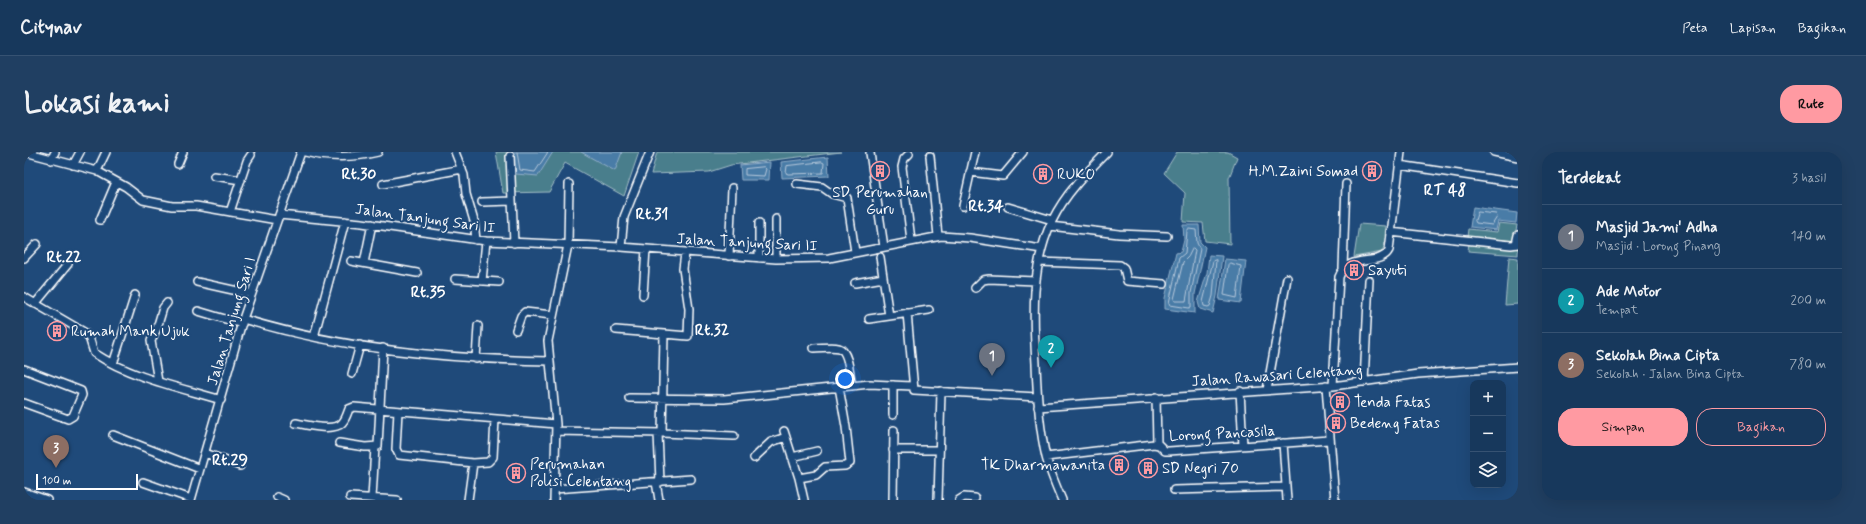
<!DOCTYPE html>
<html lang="id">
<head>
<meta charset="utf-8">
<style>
  body { margin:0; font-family:Mynerve,sans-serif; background:#203f62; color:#f1f3f6 }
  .controls { position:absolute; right:12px; bottom:12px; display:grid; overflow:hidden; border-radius:8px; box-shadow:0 4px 16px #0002 }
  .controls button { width:36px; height:36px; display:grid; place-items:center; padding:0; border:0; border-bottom:1px solid #365272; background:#17385c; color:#f1f3f6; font:20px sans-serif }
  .scale { position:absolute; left:12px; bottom:10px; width:102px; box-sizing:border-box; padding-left:4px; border:2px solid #fff; border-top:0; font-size:11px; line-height:14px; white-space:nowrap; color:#fff; -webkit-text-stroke:3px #1f4a7a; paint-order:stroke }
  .you { position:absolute; left:821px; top:227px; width:14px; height:14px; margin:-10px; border:3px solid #fff; border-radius:50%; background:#1a73e8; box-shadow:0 0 0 6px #1a73e833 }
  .badge { display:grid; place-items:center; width:26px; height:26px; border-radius:50%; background:#ff9aa2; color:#fff; font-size:13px; font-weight:700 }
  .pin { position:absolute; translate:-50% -33px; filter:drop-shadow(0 1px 2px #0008) }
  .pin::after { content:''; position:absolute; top:21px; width:14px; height:12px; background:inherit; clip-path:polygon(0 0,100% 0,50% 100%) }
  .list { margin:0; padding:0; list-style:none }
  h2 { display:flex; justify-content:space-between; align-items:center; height:52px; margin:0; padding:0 16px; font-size:17px }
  h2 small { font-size:13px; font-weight:400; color:#9eacbb }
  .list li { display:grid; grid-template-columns:26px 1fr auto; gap:12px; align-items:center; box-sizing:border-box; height:64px; padding:0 16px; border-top:1px solid #365272 }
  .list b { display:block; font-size:15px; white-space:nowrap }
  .list p { margin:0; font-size:13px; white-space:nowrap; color:#9eacbb }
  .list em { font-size:13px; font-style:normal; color:#9eacbb }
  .actions { display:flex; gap:8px; padding:12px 16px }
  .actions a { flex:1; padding:9px 0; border:1px solid #ff9aa2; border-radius:16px; text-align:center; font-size:14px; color:#ff9aa2 }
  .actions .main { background:#ff9aa2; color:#111 }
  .icon { flex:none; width:22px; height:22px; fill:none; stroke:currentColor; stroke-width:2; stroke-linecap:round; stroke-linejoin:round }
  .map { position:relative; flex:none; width:1494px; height:348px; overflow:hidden; border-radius:16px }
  header { display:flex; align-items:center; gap:24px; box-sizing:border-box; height:56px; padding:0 20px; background:#17385c; border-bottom:1px solid #365272 }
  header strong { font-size:19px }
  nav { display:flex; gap:22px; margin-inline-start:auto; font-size:14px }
  .intro { display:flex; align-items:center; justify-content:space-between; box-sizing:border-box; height:96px; padding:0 24px }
  h1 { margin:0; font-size:28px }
  .button { padding:10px 18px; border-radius:16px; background:#ff9aa2; color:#111; font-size:14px; font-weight:700 }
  main { display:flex; gap:24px; padding:0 24px }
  aside { flex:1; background:#17385c; border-radius:16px; box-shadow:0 4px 16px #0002 }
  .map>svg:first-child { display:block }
  .green { fill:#497e8c; stroke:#a4bec6 }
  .water { fill:#4a7ba7; stroke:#92b0ca }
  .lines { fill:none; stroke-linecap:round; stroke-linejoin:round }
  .shore { stroke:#b7cadc; stroke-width:1 }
  .minor-casing { stroke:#fff; stroke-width:10 }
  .minor { stroke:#1f4a7a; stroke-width:7 }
  .labels { text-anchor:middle; stroke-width:4; stroke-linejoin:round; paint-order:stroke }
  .poi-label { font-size:15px; fill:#fff; stroke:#1f4a7a; text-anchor:start }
  .street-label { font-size:15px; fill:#fff; stroke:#1f4a7a }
  .neighbourhood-label { font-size:16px; font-weight:bold; fill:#fff; stroke:#1f4a7a }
</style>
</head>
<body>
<header>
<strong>Citynav</strong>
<nav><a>Peta</a><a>Lapisan</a><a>Bagikan</a></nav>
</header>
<div class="intro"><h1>Lokasi kami</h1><a class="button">Rute</a></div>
<main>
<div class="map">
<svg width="1494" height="348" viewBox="0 0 1494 348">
  <rect width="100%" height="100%" fill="#1f4a7a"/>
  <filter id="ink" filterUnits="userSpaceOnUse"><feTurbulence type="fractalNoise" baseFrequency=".025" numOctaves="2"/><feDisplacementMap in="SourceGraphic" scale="8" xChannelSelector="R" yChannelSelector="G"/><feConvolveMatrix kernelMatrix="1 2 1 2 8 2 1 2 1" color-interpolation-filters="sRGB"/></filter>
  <g filter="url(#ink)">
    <!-- green -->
    <path class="green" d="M472,0H615L600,44L541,11L525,40L479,41Z
      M633,0H817L707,13L685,20L627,22Z
      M1153,0H1204L1213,5L1205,26L1206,92L1181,89L1179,71L1159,70L1161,41L1140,21Z
      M1475,71L1493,73L1490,89L1443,85L1444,77L1473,80Z
      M1335,72L1362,74L1360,94L1358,100L1330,105Z
      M1445,91L1494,94V103L1444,99Z
      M1485,105L1494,106V152L1481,153Z"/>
    <!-- water -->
    <path class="water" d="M489,0H529L514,24L492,22Z
      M557,0H598L591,19Z
      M804,5L805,24L758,26L757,10Z
      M746,10L745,28H717L716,13Z
      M1449,55L1493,61L1492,71L1474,69L1472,78L1446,75Z
      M1159,73H1175L1176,90L1181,95L1171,142V161L1141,157V146L1152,101L1157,100L1160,88Z
      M1185,103L1198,104L1193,144L1189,161L1176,157L1174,150L1183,121Z
      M1201,107L1222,109L1217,151L1195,148Z"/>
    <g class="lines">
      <!-- shore -->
      <path class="shore" d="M493,0L496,18L511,20L524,0
        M798,10L800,11L799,21L764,22L762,21L763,14Z
        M740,15L742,17L740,24L721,23V17Z
        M1454,60L1472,62L1473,65L1468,73L1452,71L1451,69Z
        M1165,77L1172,78L1173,91L1176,97L1167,141V155L1165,156L1146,153L1145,151L1155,106L1161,101L1163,79Z
        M1169,96L1171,98L1162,149H1151L1150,147L1159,110L1164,105Z
        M1192,108L1189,144L1186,154L1184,155L1180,154L1179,150L1189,109Z
        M1206,111L1217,114L1213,146L1200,143L1204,113Z"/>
      <!-- minor casing -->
      <g class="minor-casing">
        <path id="minor" d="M1,0L73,19L102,35L119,48L148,54H172L253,68
          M281,0C305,6 329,6 354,0
          M431,0L440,23L442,42L450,69L452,88
          M1470,0L1494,5
          M846,1L860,95
          M885,2L880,7L878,15L887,88
          M486,4L490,91
          M906,4L914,84
          M27,8L31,0
          M154,12L159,0
          M49,13L56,0
          M1375,13L1494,31
          M73,19L82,0
          M946,20L979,24L999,0
          M190,24L217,28
          M359,32L438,17
          M773,32L798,35L808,42L823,46L831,100
          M458,50L488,49
          M939,54L951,0
          M984,55L1028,68
          M206,60L223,9L227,3
          M255,63L338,71L462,89L597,95L752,107L805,106L917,84L946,86L1018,97
          M752,67V107
          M76,68L92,30
          M735,71V106
          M1026,74L1095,82L1143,84
          M1366,80L1487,93L1494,92
          M1492,92L1494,83
          M597,95L600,65L626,0
          M705,104L708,36
          M856,105L865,164
          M0,106L13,92
          M327,109L393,121
          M1015,110L1096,113L1100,116L1103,129L1140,132
          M340,111L348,72
          M1319,116L1322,32
          M431,127L475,130
          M458,129L462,89
          M173,130L227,142
          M831,131L859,126
          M951,136L959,128L965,127L1012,129
          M619,143L622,97
          M0,145L60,180L65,185L70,201C108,226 154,235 197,248
          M11,152L44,112
          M174,159L218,172
          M883,161L890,238L1013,245
          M219,167C318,197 422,207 526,209
          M845,167L905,158
          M492,178L497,164L501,160L528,163
          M592,178L664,184L665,157L659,117L661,101
          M290,185L321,69
          M790,196C798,196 808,194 815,196C825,199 826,225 828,234
          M452,207L454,174
          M89,212L111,143
          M0,217L57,239L58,243L49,264L44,267L0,251
          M328,222L336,193
          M134,229L127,189L133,176L139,156L143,151
          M1340,230L1345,128
          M1302,234L1311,348
          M1309,234L1315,125C1324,100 1356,116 1365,98L1377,0
          M1243,238L1263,126
          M1216,239L1219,294
          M1132,245L1133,292
          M605,246L700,247L846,232L888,234
          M1014,255L1309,234L1394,222L1494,215
          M374,259L372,297L375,303L449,311L464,310L469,305L471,267
          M869,263V233
          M272,271C282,273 310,280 318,271C322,267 323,262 325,257L330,255L532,272
          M532,279L638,281L710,284
          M760,279L775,326L780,348
          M634,281L636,330
          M638,281L640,182
          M89,283L176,317
          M315,291L341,295L354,294L359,196
          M1259,291L1263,348
          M869,298H915
          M181,301L216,314
          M768,305L793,299
          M1022,305L1130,292L1135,293L1141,299H1145L1305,288
          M730,306L747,290L762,285
          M775,326L792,323L801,315L821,314L826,311L822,275L815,235
          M119,330L167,347
          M632,330L635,348
          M530,337L667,327
          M1150,338L1262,335
          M0,340L23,348
          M253,345L260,348
          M326,345L373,348
          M348,346L351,295
          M167,348L219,167L277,0
          M444,348L449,311
          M530,348L532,272L524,189L544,93L545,32
          M869,348L870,278
          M914,348L917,239
          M935,348L940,345L951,346
          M1038,348C1032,334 1026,320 1022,305C1015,275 1013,243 1012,212C1009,164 1007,113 1028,69C1041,42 1062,21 1083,0"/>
      </g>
      <!-- minor -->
      <use href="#minor" class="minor"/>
    </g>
  </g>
  <!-- icons -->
  <defs>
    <g id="building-ring" transform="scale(1)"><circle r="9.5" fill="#1f4a7a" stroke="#ff9aa2" stroke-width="1.5"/><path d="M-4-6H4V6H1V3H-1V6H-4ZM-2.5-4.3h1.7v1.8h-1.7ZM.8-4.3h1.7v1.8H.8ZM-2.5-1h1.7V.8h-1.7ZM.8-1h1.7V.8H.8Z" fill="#ff9aa2"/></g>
  </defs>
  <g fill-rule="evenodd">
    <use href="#building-ring" x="856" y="19"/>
    <use href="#building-ring" x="1348" y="19"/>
    <use href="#building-ring" x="1019" y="22"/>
    <use href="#building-ring" x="1330" y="118"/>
    <use href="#building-ring" x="33" y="179"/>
    <use href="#building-ring" x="1316" y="250"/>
    <use href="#building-ring" x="1312" y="271"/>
    <use href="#building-ring" x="1095" y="313"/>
    <use href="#building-ring" x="1124" y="316"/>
    <use href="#building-ring" x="492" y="321"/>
  </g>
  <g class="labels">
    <!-- poi labels -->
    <g class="poi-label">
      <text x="1334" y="24" text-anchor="end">H.M.Zaini Somad</text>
      <text x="1033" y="27">RUKO</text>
      <text x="856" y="45" text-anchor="middle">SD Perumahan<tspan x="856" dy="17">Guru</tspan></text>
      <text x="1344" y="123">Sayuti</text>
      <text x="47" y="184">Rumah Mank Ujuk</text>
      <text x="1330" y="255">Tenda Fatas</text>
      <text x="1326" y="276">Bedeng Fatas</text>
      <text x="506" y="317">Perumahan<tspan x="506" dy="17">Polisi Celentang</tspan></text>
      <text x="1081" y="318" text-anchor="end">TK Dharmawanita</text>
      <text x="1138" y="321">SD Negri 70</text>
    </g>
    <!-- street labels -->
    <g class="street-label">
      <text transform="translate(401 66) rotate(8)" y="5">Jalan Tanjung Sari II</text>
      <text transform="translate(723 90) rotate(3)" y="5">Jalan Tanjung Sari II</text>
      <text transform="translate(207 169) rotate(-73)" y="5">Jalan Tanjung Sari I</text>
      <text transform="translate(1253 223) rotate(-4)" y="5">Jalan Rawasari Celentang</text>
      <text transform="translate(1198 281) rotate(-3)" y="5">Lorong Pancasila</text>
    </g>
    <!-- neighbourhood labels -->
    <g class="neighbourhood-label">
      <text x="335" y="27">Rt.30</text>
      <text x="1421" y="43">RT 48</text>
      <text x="962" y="59">Rt.34</text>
      <text x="628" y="67">Rt.31</text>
      <text x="40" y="110">Rt.22</text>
      <text x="404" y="145">Rt.35</text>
      <text x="688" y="183">Rt.32</text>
      <text x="206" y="313">Rt.29</text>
    </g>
  </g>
</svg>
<div class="controls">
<button>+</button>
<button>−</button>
<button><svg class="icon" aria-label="layers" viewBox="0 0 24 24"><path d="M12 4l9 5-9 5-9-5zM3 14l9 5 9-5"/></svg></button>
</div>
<div class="scale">100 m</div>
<div class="you"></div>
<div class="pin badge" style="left:968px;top:224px;background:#6b7280">1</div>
<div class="pin badge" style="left:1027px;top:216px;background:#0f9aa8">2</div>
<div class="pin badge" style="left:32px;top:316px;background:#8d6e63">3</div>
</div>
<aside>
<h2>Terdekat<small>3 hasil</small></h2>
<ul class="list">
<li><span class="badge" style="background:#6b7280">1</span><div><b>Masjid Jami' Adha</b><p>Masjid · Lorong Pinang</p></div><em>140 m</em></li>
<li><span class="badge" style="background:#0f9aa8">2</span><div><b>Ade Motor</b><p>Tempat</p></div><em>200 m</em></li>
<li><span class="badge" style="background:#8d6e63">3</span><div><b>Sekolah Bina Cipta</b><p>Sekolah · Jalan Bina Cipta</p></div><em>780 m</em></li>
</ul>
<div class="actions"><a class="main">Simpan</a><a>Bagikan</a></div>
</aside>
</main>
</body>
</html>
